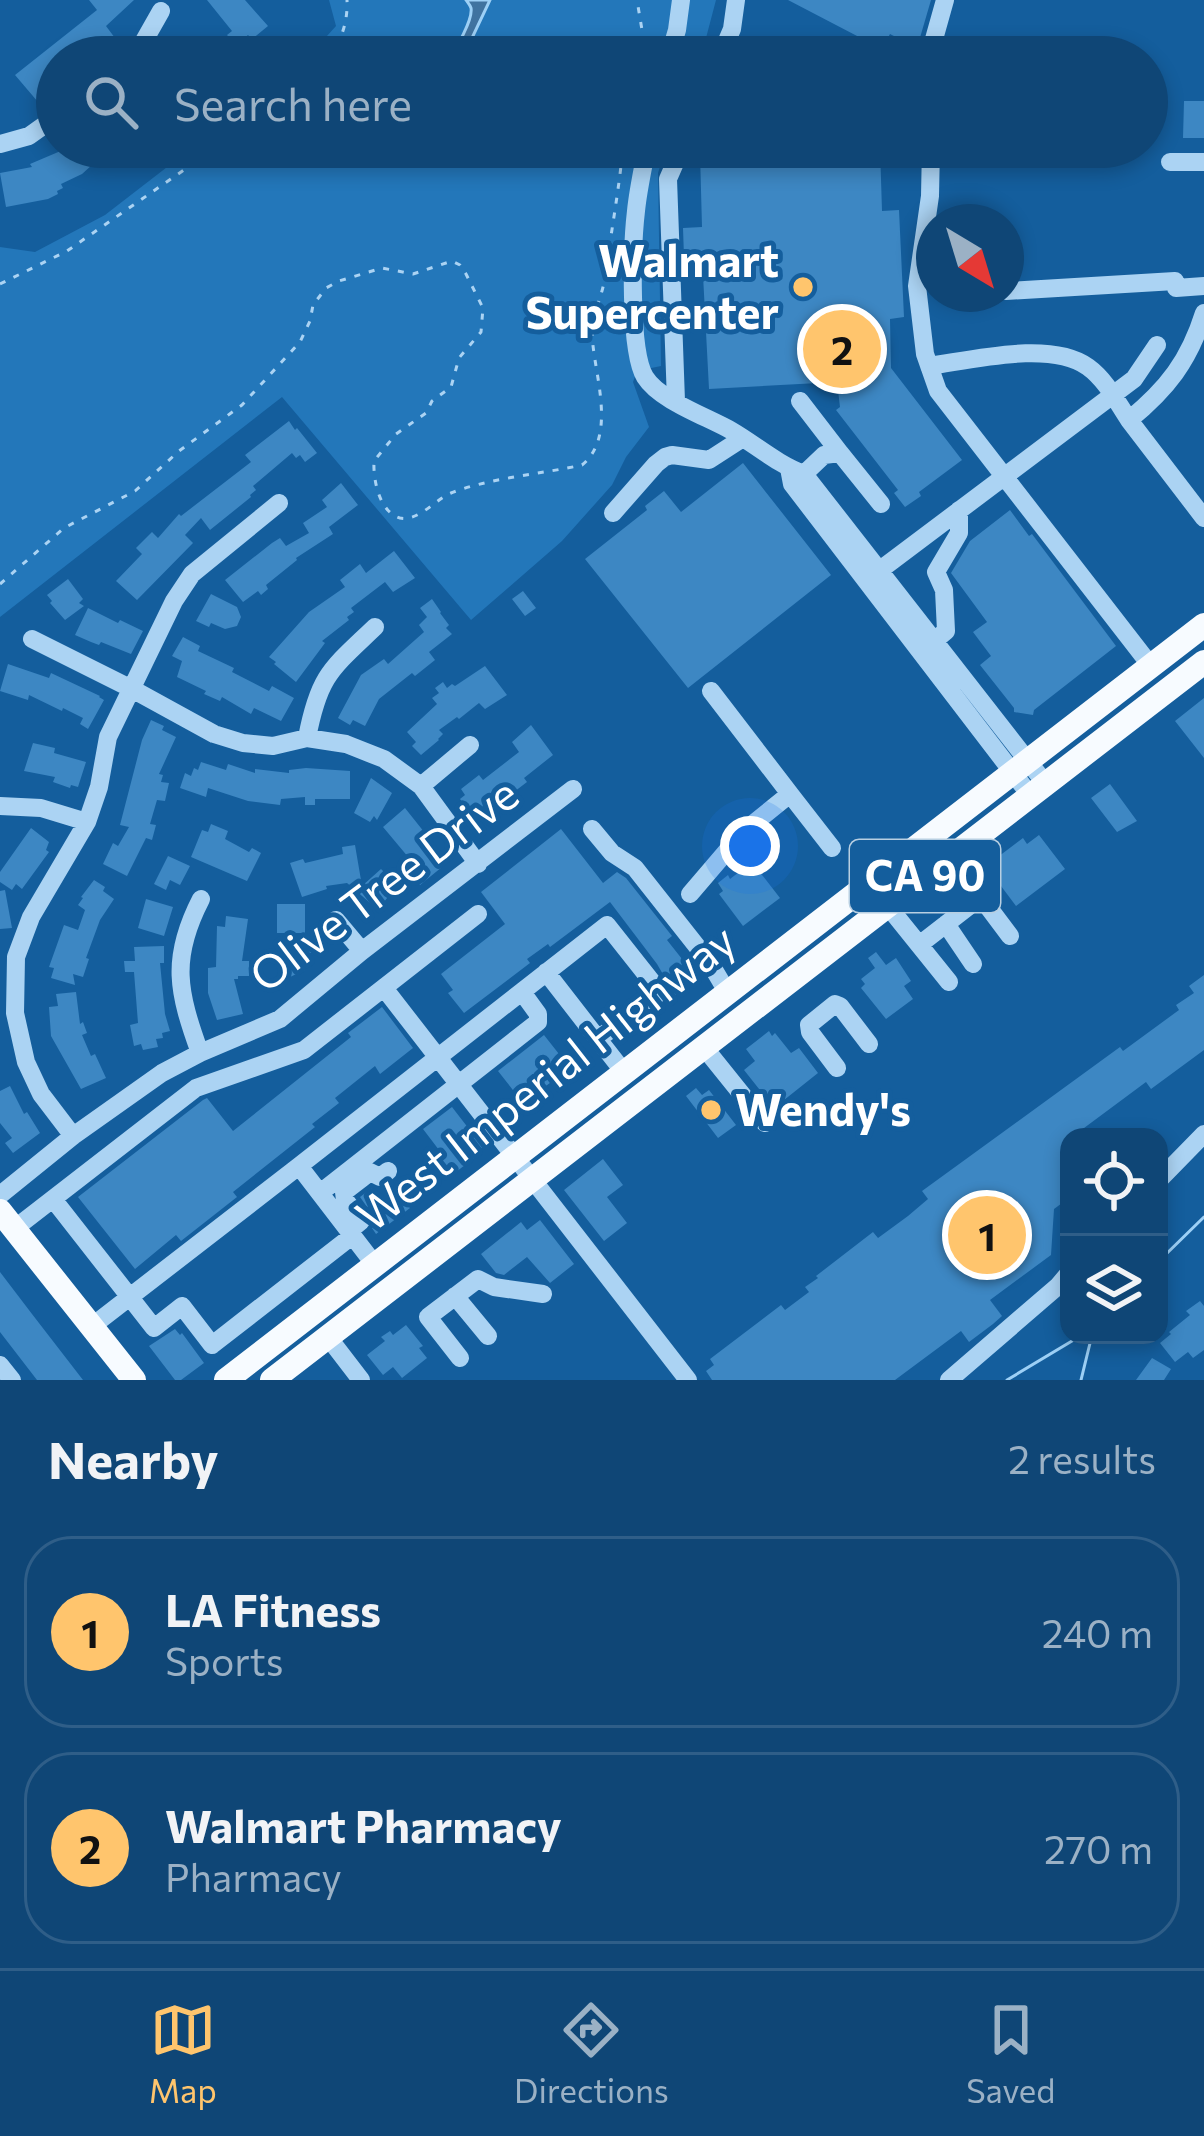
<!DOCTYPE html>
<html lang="en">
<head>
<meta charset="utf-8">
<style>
  body { margin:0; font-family:Commissioner,sans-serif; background:#1d507e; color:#f1f3f6 }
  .controls { position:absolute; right:36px; bottom:36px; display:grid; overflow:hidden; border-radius:24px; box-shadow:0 6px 18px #0003 }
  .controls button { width:108px; height:108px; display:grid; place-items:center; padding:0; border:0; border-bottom:3px solid #2f5e88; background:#0f4676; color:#f1f3f6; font:60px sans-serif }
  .compass { position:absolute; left:916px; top:204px; width:108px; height:108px; border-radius:50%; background:#0f4676; box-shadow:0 6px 18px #0003; rotate:142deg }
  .you { position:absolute; left:750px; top:846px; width:42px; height:42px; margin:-30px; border:9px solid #fff; border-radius:50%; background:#1a73e8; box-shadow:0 0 0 18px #1a73e833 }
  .badge { display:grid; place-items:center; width:78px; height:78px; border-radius:50%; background:#ffc56d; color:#111; font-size:39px; font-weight:700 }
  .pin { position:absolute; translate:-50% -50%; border:6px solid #fff; box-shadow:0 3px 12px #0006 }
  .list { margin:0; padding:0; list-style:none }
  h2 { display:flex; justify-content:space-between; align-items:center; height:156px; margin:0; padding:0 48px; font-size:51px }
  h2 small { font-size:39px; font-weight:400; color:#9bb1c5 }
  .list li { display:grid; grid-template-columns:78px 1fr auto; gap:36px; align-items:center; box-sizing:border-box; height:192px; margin:0 24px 24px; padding:0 24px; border:3px solid #2f5e88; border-radius:48px }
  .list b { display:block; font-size:45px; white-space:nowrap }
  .list p { margin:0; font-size:39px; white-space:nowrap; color:#9bb1c5 }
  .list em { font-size:39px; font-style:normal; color:#9bb1c5 }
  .icon { flex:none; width:66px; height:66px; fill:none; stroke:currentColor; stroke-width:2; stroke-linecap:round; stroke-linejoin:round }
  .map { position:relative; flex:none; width:1204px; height:1380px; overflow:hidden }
  .search { position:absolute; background:#0f4676; box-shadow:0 6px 18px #0003; left:36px; right:36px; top:36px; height:132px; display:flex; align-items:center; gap:30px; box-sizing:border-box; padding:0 42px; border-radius:66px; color:#9bb1c5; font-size:45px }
  .sheet { height:588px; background:#0f4676 }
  nav { display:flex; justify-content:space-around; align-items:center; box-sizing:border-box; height:168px; border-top:3px solid #2f5e88; background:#0f4676; font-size:33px; color:#9bb1c5 }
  nav a { display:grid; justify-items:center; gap:6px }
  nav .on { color:#ffc56d }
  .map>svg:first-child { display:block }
  .green { fill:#2377ba }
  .water { fill:#4073a0; stroke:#9dd0f6; stroke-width:3 }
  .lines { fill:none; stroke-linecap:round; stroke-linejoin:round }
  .stream { stroke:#9dd0f6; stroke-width:3 }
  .building { fill:#3d87c3 }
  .path { stroke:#abd3f3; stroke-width:3; stroke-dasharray:6 9; stroke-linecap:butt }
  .minor { stroke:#abd3f3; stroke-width:18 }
  .major { stroke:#f7fbff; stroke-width:24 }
  .poi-dot { fill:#ffc56d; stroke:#145e9d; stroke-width:4.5 }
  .labels { text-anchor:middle; stroke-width:10; stroke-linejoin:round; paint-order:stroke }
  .shield { fill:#145e9d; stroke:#b8cfe2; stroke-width:3 }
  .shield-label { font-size:42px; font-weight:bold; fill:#fff }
  .poi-label { font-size:45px; font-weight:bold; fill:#fff; stroke:#145e9d; text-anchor:end }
  .street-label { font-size:45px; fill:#fff; stroke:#145e9d }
</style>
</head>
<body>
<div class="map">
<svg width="1204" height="1380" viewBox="0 0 1204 1380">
  <rect width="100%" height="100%" fill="#145e9d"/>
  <!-- green -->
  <path class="green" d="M329,0H716L701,57H308L336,26Z
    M193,147H666L658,173L661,366L637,371L633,382L649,427L626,457L612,485L562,541L471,620L282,397L0,617V247L35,252L105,215Z"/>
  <!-- water -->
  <path class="water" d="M466,0H490L463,57H448C456,51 473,19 471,8C470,5 468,3 466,0Z"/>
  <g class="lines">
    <!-- stream -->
    <path class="stream" d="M1159,1261L1204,1217
      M1007,1380L1082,1335
      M1081,1380L1092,1335"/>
  </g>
  <!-- building -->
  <path class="building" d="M89,0H134L106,26L115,38L102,51L99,48L91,52L80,43L76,57H57V88L38,102L15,75L97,10Z
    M207,0H245L268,26L252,39L248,35L236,45L227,35L232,31Z
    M788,0H931L917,48L890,34L882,49Z
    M1184,101H1204V138H1183Z
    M70,147H112L82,174L61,184L63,188L57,191L58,194L48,199L6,207L0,173L32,167L30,164Z
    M813,147H880L882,211L899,210L904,317L890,319L891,368L962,460L919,492L921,496L905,507L894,493L898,490L836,410L840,407L837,382L709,389L702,256L684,257L683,228L702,227L700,153Z
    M289,421L295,430L297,428L317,453L305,462L300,455L296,458L292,453L253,486L256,490L250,495L251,497L210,530L201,518L185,535L193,543L137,600L116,581L142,554L136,548L152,532L158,538L179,514L181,516L251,462L245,455Z
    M743,463L831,575L688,688L585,559L647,510L645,506L664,491L681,512Z
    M341,483L358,505L329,527L333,534L296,558L297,560L266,585L268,589L261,595L258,591L243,602L225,580L272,543L280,538L286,546L309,533L303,523L327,507L322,500Z
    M1010,510L1029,536L1032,534L1116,646L1034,710L1033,715L1014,712V708L980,665L991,656L973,632L987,622L951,573L970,541Z
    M394,551L415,578L393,592L385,582L351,608L354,612L347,617L349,620L322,641L325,643L296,682L274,664L276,662L269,657L309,612L345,587L340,580L360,564L366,573Z
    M68,579L83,599L79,603L84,606L65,620L50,603L52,601L47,595Z
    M523,591L536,608L525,616L512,599Z
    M211,594L237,607L241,617L237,626L225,629L211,623L209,627L196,621Z
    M432,599L441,612L440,613L449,625L446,628L452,634L429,652L435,660L415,676L412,673L379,699L365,726L353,720L350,725L338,718L361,675L384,659L388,664L424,632L419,625L427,617L420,608Z
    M88,608L118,623L120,620L143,631L131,654L101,642L99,645L91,642L75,635Z
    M183,637L200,646L198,651L234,668L232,672L269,691L272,686L294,698L281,721L254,708L251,714L222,697L220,701L204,694L206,691L177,677L182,661L172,656Z
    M8,664L49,678L51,673L100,696L99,697L104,700L88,729L80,724L83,718L63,708L62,711L29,695L28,700L0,691Z
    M485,666L507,695L485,709L479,703L459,719L457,717L439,730L443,734L438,739L439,740L421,755L412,746L416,742L407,732L437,704L432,698L439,693L435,688L443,682L447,688L452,684L455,686Z
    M1204,698V758L1175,721Z
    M151,720L164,726L162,730L176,737L159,774L163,775L161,782L169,783L165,801L157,800L150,824L156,825L152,840L146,838L127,876L103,864L113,843L118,846L129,827L120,825L142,740Z
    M531,725L553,755L524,778L527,782L506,798L502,792L472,815L460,799L465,795L461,789L479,775L483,780L519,752L512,742Z
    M33,743L55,748L54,753L86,762L78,787L71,785L70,788L53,782L55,777L24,771Z
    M201,762L226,770L228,764L255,773V769L289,773V770L306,768L350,771V799H315V805H305V797L281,799L280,805L248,801L208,788L206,797L180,788L185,773L191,776L194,768L198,770Z
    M371,778L392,793L377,820L374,816L370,822L354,813Z
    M1110,784L1137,821L1117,832L1091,798Z
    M405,808L444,857L438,862L442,867L420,885L408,869L414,864L383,827Z
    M211,824L228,831L225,839L249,852L252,848L261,853L247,881L191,857L202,830L208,832Z
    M31,828L49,842L46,850L49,852L22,889L16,884L12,890L0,882V872Z
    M561,829L603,883L617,872L626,878L672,936L667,940L697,978L675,995L657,964L610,902L550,947L548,944L527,959L530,963L464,1013L448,993L453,990L441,974L505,924L481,892Z
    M1039,835L1065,869L1016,906L986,866L1023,838L1027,844Z
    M355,845L362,886L381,869L397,885L384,902L376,908L347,883L326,886L327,889L302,897L290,863L303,859L305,863L343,854L342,847Z
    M168,856L190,866L180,885L170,880L166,890L154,884Z
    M752,862L780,898L743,926L719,894L723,891L718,883L728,875L730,879Z
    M94,880L105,887L103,891L114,899L100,920L86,958L89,959L83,977L73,974L75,985L51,978L54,968L49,967L64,925L78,930L85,910L78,905L83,898L81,897Z
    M5,890L12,928L0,929V891Z
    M146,899L173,907L164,936L138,928Z
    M277,904H305V933H277Z
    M226,916L248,919L242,961H249V976H238V979H234L243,1014L217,1020L208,993V968L216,967L217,926L225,927Z
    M308,938L314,951L300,959L305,970L290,977L279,951Z
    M164,946V963H160L165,1014L170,1031L162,1033L163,1038L156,1039L158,1047L143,1050L141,1044L134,1046L130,1025L138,1023L134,972H125L124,961H135L134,947Z
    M876,952L886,965L896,958L911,981L904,986L913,999L886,1019L861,988L865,984L861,979L875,968L868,958Z
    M1204,975V1050L1151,1089L1146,1082L1080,1131L1085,1137H1069V1198L1054,1209L1051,1255L990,1300L1002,1316L993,1324L969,1342L961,1331L895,1380H712L706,1371L714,1365L710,1359L781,1305L785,1310L809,1292L805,1287L818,1278L816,1276L873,1232L878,1238L908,1216L928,1199L922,1191L1120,1047L1123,1051L1179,1010L1176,1005L1194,993L1189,986Z
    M76,992L80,1024L83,1022L87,1033L82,1035L91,1056L95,1054L106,1078L81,1089L51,1036L49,1007L58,1006L56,994Z
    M382,1007L413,1048L380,1074L375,1066L335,1098L339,1103L312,1124L315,1127L233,1192L237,1197L181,1241L176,1235L135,1269L78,1197L203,1100L207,1098L233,1131L351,1037L348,1033Z
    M769,1031L772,1036L775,1033L791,1053L799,1048L818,1073L774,1108L744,1070L755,1061L746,1049Z
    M544,1035L570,1068L523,1103L498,1071Z
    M10,1086L24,1114L27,1112L40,1133L13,1153L5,1143L12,1138L0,1123V1091Z
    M696,1088L702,1095L709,1090L736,1125L718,1138L686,1096Z
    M452,1107L483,1147L477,1151L479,1154L456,1172L453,1168L449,1170L436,1153L439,1150L423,1129Z
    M603,1159L623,1185L607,1197L627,1223L604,1241L564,1190Z
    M372,1188L386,1205L400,1194L410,1208L376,1234L372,1228L374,1220L372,1214L360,1197Z
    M540,1220L574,1264L550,1283L527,1257L504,1275L496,1273L481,1254L521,1222L527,1230Z
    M0,1272L32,1314L83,1380H37L0,1332Z
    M1200,1301L1204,1306V1350L1193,1358L1188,1352L1175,1362L1160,1343L1171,1334L1169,1332L1190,1315L1186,1311Z
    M406,1325L423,1346L419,1348L427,1358L402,1378L393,1367L383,1375L367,1355L385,1341L381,1337L390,1331L393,1335Z
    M175,1329L180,1335L182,1333L204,1363L181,1380H175L149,1346Z
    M1152,1358L1171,1369L1164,1380H1136Z"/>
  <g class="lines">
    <!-- path -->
    <path class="path" d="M327,57C342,43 348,20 347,0
      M637,57L643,36L637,0
      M0,284L67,251L217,147
      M0,584L64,528L135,491L179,451L242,405L300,342L310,321L313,305L326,288L339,281L382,268L413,274L452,261L460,265L466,274L483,308L481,332L459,358L451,387L432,401L426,413L396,434L374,461C373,479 379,512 400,518C418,522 436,499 451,493C489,478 542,474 582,465C619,435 592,369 592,331C593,312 603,295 605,276C611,233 619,190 623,147"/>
    <!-- minor -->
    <path class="minor" d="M126,57L144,41L161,11
      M669,57L677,30L681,0
      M720,57L732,29L736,0
      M929,57L945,0
      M0,144L29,136L57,116
      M647,147C643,168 638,190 636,211C632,245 629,351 645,377C660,401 708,417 732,431C756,445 777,464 804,474L1045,783
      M931,147L930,196L917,286L925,354L938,391L1151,666
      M1170,162H1204
      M1176,288L1204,286
      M1006,291L1175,281
      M1204,313C1189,361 1167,389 1129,420L1204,518
      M929,366C972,360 1051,340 1088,367C1106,380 1117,402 1129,420
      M676,401L668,179L682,147
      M800,401L840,453
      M789,468L792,484L1030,795
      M804,474L824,455L840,453L881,504
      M613,513L656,464L665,457L672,455L709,460L743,438
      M880,570L1134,379L1157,345
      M32,639L132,689L214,734L243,743L273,746L307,738L346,744L384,759L421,786L478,864
      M934,641L946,631L944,590L936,572L959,533V510
      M711,691L790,794
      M307,738C319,675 331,669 375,627
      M421,786L470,745
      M0,806L41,808L87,822
      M592,829L612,853L635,868L710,963L726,990
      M690,894L743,832L790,794L832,848
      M887,905L949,982
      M336,920L362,951
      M946,924L973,964
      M919,945L977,900H983L1010,936
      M546,972L598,1039
      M384,988L688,1380
      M703,1046L765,1123
      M200,1053C178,992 170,959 201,899
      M837,1068L810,1032L809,1025L835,1004L840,1006L869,1044
      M73,1136L41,1094L26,1062L15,1013L16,957L31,917L87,822L99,787L108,737L174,601L192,574L279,503
      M299,1166L607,925L660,992L598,1039L623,1071
      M1159,1180L1204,1134
      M320,1193L538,1022V1014L522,992
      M0,1195L73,1136L162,1073L200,1053L280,1019L362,951L573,789
      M53,1199L154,1328L182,1306L212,1345L352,1236
      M14,1229L196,1088L304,1050L478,914
      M349,1231L361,1221L345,1200L344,1192L370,1172L380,1177L388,1171
      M455,1296L488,1336
      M91,1327L299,1166L375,1265
      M328,1337L361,1380
      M460,1358L428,1317L478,1279L494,1287L543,1294
      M0,1365L12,1380
      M949,1380L1058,1286L1069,1273"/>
    <!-- major -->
    <path class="major" d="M0,1211L134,1380
      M226,1380C551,1126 878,876 1204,625
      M272,1380L1204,662"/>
  </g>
  <!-- markers -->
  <g class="poi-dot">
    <circle cx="803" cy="287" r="12"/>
    <circle cx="711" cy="1110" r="12"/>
  </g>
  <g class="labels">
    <!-- shield labels -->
    <rect class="shield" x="850" y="840" width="150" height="72" rx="9"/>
    <g class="shield-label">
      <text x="925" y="891">CA 90</text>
    </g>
    <!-- poi labels -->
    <g class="poi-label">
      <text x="779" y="277">Walmart<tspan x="779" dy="52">Supercenter</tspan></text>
      <text x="735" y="1126" text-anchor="start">Wendy's</text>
    </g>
    <!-- street labels -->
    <g class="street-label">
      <text transform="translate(384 885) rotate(-37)" y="16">Olive Tree Drive</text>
      <text transform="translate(546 1078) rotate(-38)" y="16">West Imperial Highway</text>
    </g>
  </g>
</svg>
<div class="controls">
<button><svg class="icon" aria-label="locate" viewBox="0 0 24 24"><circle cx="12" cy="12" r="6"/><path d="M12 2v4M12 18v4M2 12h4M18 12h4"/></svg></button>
<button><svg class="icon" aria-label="layers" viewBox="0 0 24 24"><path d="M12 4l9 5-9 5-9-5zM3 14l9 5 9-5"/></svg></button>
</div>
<svg class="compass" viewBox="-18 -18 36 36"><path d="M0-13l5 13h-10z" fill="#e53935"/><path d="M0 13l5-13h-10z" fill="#9bb1c5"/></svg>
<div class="you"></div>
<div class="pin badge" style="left:987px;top:1235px">1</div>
<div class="pin badge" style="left:842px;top:349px">2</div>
<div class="search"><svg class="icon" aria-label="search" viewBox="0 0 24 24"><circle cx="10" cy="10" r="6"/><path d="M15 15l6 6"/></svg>Search here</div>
</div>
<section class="sheet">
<h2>Nearby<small>2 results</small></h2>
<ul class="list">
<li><span class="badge">1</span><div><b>LA Fitness</b><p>Sports</p></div><em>240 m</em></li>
<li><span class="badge">2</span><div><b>Walmart Pharmacy</b><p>Pharmacy</p></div><em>270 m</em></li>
</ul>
</section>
<nav>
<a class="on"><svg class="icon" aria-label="map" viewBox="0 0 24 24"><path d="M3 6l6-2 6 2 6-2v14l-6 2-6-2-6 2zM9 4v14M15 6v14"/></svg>Map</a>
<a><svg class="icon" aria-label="directions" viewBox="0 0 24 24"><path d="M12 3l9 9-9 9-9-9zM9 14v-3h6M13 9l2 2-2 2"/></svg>Directions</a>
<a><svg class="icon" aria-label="saved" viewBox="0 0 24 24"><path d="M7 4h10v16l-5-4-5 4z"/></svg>Saved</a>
</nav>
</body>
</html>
